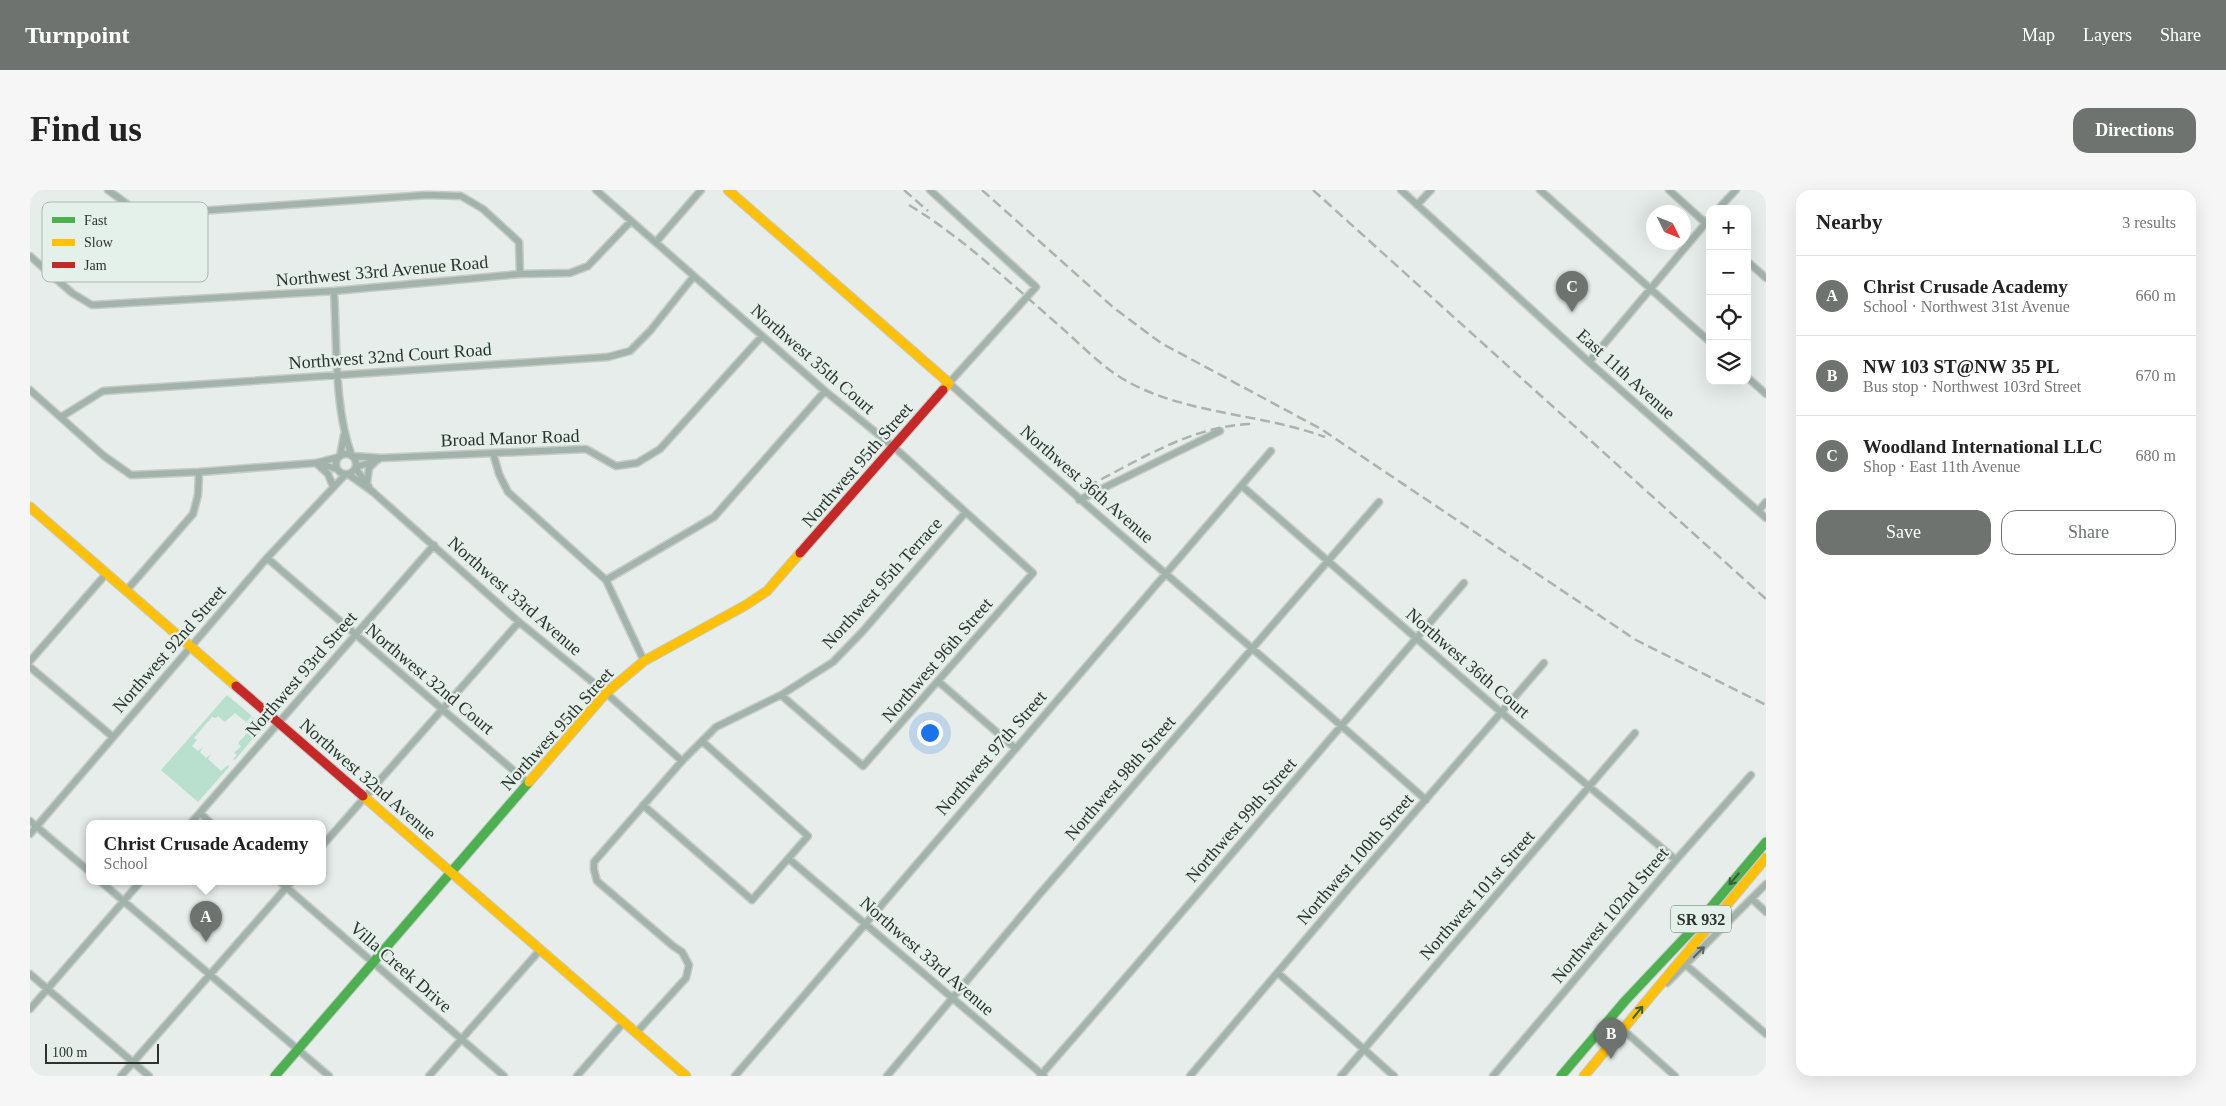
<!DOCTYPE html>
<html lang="en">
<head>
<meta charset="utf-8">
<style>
  body { margin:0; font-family:"Times New Roman",serif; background:#f6f6f6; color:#222 }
  .controls { position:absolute; right:15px; top:15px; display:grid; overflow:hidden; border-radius:10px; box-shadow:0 5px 20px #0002 }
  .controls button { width:45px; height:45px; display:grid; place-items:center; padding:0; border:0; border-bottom:1px solid #e0e0e0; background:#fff; color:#222; font:25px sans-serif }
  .compass { position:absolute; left:1616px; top:15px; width:45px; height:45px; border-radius:50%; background:#fff; box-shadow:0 5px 20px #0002; rotate:133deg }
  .scale { position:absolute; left:15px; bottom:12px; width:114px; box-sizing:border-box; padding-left:5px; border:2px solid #2d322f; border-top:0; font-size:14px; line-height:18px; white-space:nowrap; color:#2d322f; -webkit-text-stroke:4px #e4f0ea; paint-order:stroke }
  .you { position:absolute; left:899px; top:542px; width:18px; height:18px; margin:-12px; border:4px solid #fff; border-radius:50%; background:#1a73e8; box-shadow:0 0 0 8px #1a73e833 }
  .badge { display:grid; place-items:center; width:32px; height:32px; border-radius:50%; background:#6e7370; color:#fff; font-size:16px; font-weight:700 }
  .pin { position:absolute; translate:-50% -41px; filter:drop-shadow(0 1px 2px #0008) }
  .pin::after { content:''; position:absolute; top:26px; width:18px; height:15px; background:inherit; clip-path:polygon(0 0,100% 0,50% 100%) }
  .popup { position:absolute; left:56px; top:630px; width:240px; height:65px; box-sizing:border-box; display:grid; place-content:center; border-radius:10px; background:#fff; filter:drop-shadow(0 1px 4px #0005); font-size:16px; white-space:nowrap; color:#767676 }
  .popup b { font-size:19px; color:#222 }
  .popup::after { content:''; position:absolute; left:50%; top:100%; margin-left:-10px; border:10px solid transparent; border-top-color:#fff }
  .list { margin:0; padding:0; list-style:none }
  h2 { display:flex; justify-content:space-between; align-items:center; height:65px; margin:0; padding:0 20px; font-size:21px }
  h2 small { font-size:16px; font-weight:400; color:#767676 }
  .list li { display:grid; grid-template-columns:32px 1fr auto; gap:15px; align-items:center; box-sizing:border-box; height:80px; padding:0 20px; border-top:1px solid #e0e0e0 }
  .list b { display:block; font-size:19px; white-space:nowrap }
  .list p { margin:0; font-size:16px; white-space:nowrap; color:#767676 }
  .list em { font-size:16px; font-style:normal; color:#767676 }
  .actions { display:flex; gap:10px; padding:15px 20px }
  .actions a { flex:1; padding:11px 0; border:1px solid #6e7370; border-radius:15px; text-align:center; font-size:18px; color:#6e7370 }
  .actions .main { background:#6e7370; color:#fff }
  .icon { flex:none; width:28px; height:28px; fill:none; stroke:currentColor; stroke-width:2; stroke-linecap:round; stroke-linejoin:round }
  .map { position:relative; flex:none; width:1736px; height:886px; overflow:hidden; border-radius:15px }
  header { display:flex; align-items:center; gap:30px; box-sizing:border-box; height:70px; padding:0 25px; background:#6e7370; color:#fff }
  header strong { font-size:24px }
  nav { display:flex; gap:28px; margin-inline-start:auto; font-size:18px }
  .intro { display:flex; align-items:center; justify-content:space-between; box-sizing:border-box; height:120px; padding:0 30px }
  h1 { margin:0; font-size:35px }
  .button { padding:12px 22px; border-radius:15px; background:#6e7370; color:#fff; font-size:18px; font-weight:700 }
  main { display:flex; gap:30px; padding:0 30px }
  aside { flex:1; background:#fff; border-radius:15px; box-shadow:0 5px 20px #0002 }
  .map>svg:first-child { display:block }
  .green { fill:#b9dfce }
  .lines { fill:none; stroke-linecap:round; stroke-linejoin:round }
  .street-casing { stroke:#c6cbc8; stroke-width:9 }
  .fast-casing { stroke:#c6cbc8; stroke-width:11 }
  .slow-casing { stroke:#c6cbc8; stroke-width:11 }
  .jam-casing { stroke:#c6cbc8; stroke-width:11 }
  .street { stroke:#a2b3ab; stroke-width:6 }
  .fast { stroke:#4caf50; stroke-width:9 }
  .slow { stroke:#ffc107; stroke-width:9 }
  .jam { stroke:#c62828; stroke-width:9 }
  .rail { stroke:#aab4ae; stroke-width:2.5; stroke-dasharray:10 5; stroke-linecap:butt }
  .oneway { stroke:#385e3b }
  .oneway2 { stroke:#5c6661 }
  .labels { text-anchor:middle; stroke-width:4.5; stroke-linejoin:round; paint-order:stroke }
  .shield { fill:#e4f0ea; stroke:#646b67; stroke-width:1 }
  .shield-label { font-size:16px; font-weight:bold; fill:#2d322f }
  .street-label { font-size:18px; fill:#2d322f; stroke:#e4f0ea }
  .key { fill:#e4f0ea; stroke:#adb7b2; stroke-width:1 }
  .key-label { font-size:14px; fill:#2d322f }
</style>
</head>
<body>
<header>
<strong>Turnpoint</strong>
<nav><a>Map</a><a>Layers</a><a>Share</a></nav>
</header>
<div class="intro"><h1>Find us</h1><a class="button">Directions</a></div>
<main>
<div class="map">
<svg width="1736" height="886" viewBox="0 0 1736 886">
  <rect width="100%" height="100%" fill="#e7edea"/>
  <!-- green -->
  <path class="green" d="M197,505L222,526L216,532L205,523L195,532L188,526L186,528L182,527L164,548L167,550L162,556L168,561L173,557L170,562L176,568L181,564L178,569L191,581L198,575L199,577L168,612L131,580Z
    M223,527L229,534L230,540L205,570L203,569L207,565L204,563L211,556L208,553L222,538L217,533Z"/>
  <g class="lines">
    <!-- street casing -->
    <g class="street-casing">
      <path id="street" d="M78,0L112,25L397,5L431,6L453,19L489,52L490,84
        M566,0L795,201L865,258L1003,383L833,576L751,505
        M900,0L1006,97L919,193C1076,335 1238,470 1396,610
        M1371,0L1559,172L1736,328
        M1510,0L1680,152
        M1639,0L1680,37
        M1387,15L1401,0
        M1688,19L1706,0
        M626,52L671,0
        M0,66L42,103L62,115L304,101L490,84L540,83L558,76L601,31
        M1717,71L1736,88
        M304,101C307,152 304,219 322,266
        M1559,172L1680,28
        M1717,187L1736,204
        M0,200L74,266L101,285L169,282L286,273L309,267
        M31,227L73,201L578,167L600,161L620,141L664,86
        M463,263L469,284L478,302L576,390L614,471
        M306 274a10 10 0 1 1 20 0a10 10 0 1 1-20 0Z
        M310,266L314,245
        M323,266L351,268L556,259L586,276L607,273L630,259L732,146
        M286,273L298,284L303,296
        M287,273L307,279
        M326,277L348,270
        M326,279L339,297
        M318,284L343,302L489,432L576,503L652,571
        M337,293L339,278L345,272
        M1212,296L1472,523L1646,670
        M1049,310L1190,241
        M1728,321L1736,312
        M237,368L498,593
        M576,390L684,327L795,201
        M96,401L163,324L168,305L169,282
        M0,471L76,384
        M0,477L83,547
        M909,492L985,558
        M613,615L722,710L778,646L672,551
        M170,623L181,633
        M0,631L60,682
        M161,633L404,355
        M0,644L237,368L315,285
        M292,656L489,432
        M759,669L1014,886
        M70,691L299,886
        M249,691L474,886
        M1722,709L1736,722
        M1656,775L1736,844
        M1248,783L1364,886
        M0,784L119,886
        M1637,793L1736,694
        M0,819L111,691
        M1580,828L1645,886
        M606,843L656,788L659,775L652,762L643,756L567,691L564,680V672L652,571L686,537L751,505L803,472L833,441L935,323
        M91,886L262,691
        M399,886L510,760
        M547,886L594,832
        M705,886L1241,261
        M857,886L1008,706L1349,312
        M1010,886C1153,723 1292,557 1434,393
        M1160,886L1319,698L1514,473
        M1311,886L1605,543
        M1463,886L1646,670L1721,585"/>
    </g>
    <!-- fast casing -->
    <g class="fast-casing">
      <path id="fast" d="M245,886L499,592
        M1531,886L1595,811L1661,741L1736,652"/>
    </g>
    <!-- slow casing -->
    <g class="slow-casing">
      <path id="slow" d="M698,0L919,193L913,200
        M0,317L206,496
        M499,592L576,503L614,471L716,415L737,401L770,363
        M333,606L656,886
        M1554,886L1736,668"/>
    </g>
    <!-- jam casing -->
    <g class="jam-casing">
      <path id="jam" d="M770,363L913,200
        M206,496L333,606"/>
    </g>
    <!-- street -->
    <use href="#street" class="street"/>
    <!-- fast -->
    <use href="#fast" class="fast"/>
    <!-- slow -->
    <use href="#slow" class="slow"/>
    <!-- jam -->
    <use href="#jam" class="jam"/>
    <!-- rail -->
    <path class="rail" d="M874,0L898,21
      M952,0L1084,118L1131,153L1291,239L1606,450L1736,515
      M1283,0L1736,409
      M879,15C935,49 982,95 1032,138C1053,157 1076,181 1102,194C1163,225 1233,224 1295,247
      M1058,296C1110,270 1164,234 1225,234"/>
  </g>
  <!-- one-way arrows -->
  <defs><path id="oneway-shaft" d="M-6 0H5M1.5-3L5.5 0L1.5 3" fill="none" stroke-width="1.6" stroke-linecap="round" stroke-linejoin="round" transform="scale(1.25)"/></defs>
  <g class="oneway">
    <use href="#oneway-shaft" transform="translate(1704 689) rotate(130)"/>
    <use href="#oneway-shaft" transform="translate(1608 822) rotate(-51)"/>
  </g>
  <use class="oneway2" href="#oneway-shaft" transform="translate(1669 762) rotate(-45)"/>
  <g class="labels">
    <!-- shield labels -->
    <rect class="shield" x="1641" y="715.5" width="60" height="27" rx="4"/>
    <g class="shield-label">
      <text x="1671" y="735">SR 932</text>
    </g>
    <!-- street labels -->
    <g class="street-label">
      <text transform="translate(352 81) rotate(-5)" y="6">Northwest 33rd Avenue Road</text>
      <text transform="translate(360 166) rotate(-4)" y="6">Northwest 32nd Court Road</text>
      <text transform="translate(783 169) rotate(41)" y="6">Northwest 35th Court</text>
      <text transform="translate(1596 184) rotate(42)" y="6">East 11th Avenue</text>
      <text transform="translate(480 248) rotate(-2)" y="6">Broad Manor Road</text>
      <text transform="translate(827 275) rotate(-49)" y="6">Northwest 95th Street</text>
      <text transform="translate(1057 294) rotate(41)" y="6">Northwest 36th Avenue</text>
      <text transform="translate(852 393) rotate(-48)" y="6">Northwest 95th Terrace</text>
      <text transform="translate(485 406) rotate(41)" y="6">Northwest 33rd Avenue</text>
      <text transform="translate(139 459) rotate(-49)" y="6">Northwest 92nd Street</text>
      <text transform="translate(907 470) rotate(-49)" y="6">Northwest 96th Street</text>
      <text transform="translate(1438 473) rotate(41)" y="6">Northwest 36th Court</text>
      <text transform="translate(271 484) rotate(-49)" y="6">Northwest 93rd Street</text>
      <text transform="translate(400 489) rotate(40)" y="6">Northwest 32nd Court</text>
      <text transform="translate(527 539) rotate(-48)" y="6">Northwest 95th Street</text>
      <text transform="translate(961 563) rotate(-49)" y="6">Northwest 97th Street</text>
      <text transform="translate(1090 588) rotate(-49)" y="6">Northwest 98th Street</text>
      <text transform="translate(338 589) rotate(41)" y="6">Northwest 32nd Avenue</text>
      <text transform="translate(1211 630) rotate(-49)" y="6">Northwest 99th Street</text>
      <text transform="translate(1325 669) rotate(-49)" y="6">Northwest 100th Street</text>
      <text transform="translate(1447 705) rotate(-49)" y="6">Northwest 101st Street</text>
      <text transform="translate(1580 725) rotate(-50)" y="6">Northwest 102nd Street</text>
      <text transform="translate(897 766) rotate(41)" y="6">Northwest 33rd Avenue</text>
      <text transform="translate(371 777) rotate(41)" y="6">Villa Creek Drive</text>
    </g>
  </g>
  <!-- legend -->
  <rect x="12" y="12" width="166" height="80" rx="8" class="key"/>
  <rect x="22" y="27" width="23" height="6" fill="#4caf50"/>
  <rect x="22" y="49" width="23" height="7" fill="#ffc107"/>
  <rect x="22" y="72" width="23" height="6" fill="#c62828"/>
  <g class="key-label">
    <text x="54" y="35">Fast</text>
    <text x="54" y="57">Slow</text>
    <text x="54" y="80">Jam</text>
  </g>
</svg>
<div class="controls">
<button>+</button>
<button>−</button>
<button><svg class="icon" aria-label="locate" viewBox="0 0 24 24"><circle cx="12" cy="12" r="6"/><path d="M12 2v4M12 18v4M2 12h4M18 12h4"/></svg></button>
<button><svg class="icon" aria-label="layers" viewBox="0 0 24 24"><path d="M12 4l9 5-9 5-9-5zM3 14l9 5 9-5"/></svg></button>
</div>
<svg class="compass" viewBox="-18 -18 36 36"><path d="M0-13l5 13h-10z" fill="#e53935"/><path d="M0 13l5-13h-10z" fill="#767676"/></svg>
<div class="scale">100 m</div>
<div class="you"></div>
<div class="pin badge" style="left:176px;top:752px">A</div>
<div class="popup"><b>Christ Crusade Academy</b>School</div>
<div class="pin badge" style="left:1581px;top:869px">B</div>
<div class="pin badge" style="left:1542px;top:122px">C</div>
</div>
<aside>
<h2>Nearby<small>3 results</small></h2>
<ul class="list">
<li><span class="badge">A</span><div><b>Christ Crusade Academy</b><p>School · Northwest 31st Avenue</p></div><em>660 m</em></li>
<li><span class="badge">B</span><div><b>NW 103 ST@NW 35 PL</b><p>Bus stop · Northwest 103rd Street</p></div><em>670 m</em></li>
<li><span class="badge">C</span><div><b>Woodland International LLC</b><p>Shop · East 11th Avenue</p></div><em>680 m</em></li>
</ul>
<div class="actions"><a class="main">Save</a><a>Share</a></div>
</aside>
</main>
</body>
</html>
